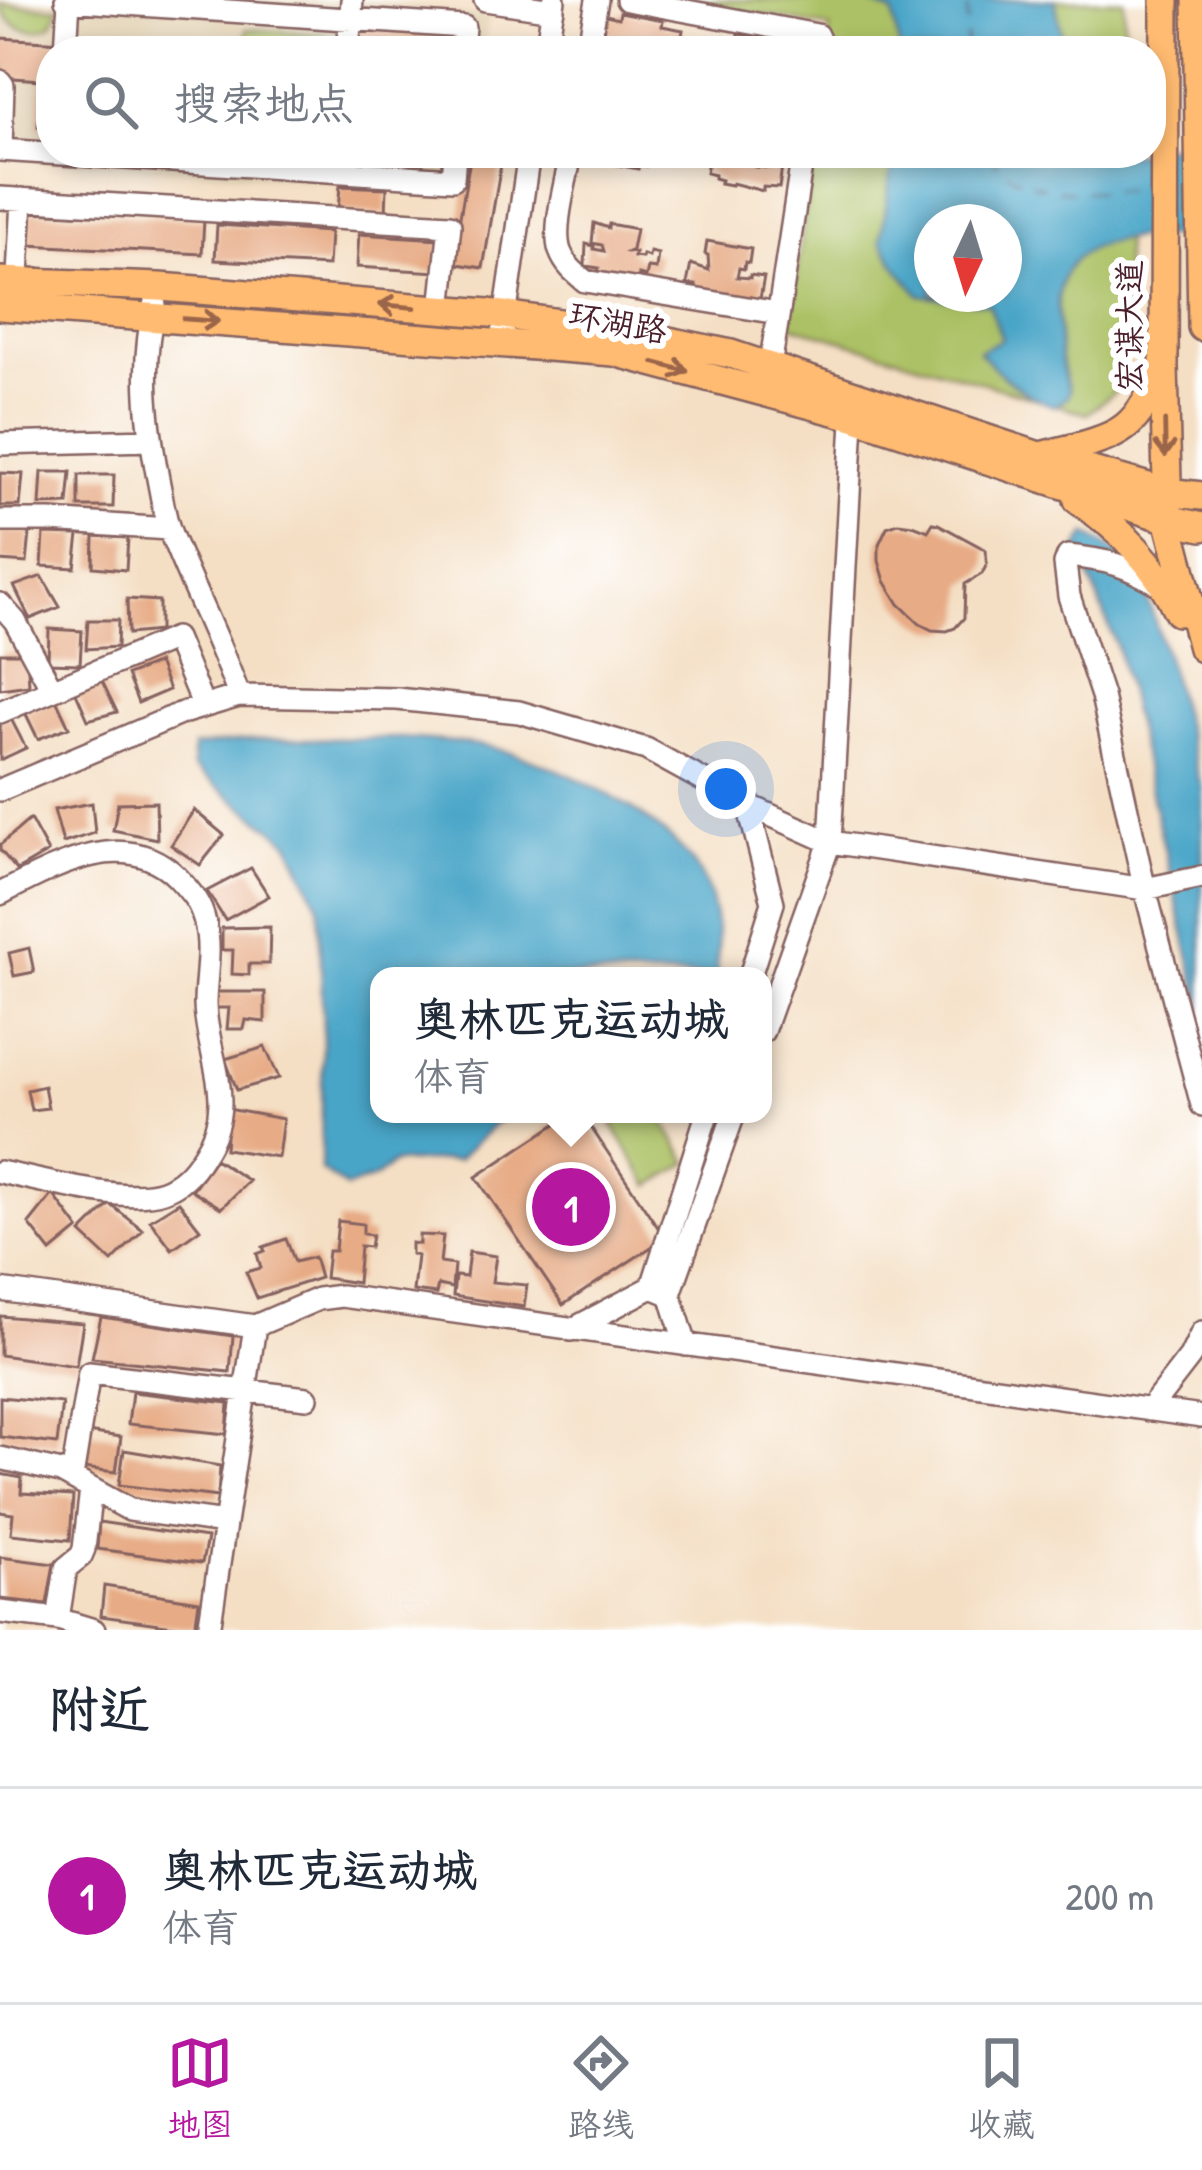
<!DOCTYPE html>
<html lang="zh">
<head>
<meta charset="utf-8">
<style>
  body { margin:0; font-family:"Patrick Hand","LXGW WenKai TC",sans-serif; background:#f6f6f7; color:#1f2937 }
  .compass { position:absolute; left:914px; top:204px; width:108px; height:108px; border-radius:50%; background:#fff; box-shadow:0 6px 18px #0003; rotate:184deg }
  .you { position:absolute; left:726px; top:789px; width:42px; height:42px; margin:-30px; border:9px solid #fff; border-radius:50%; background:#1a73e8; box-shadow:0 0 0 18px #1a73e833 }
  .badge { display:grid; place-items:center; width:78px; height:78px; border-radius:50%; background:#b5179e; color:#fff; font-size:39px; font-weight:700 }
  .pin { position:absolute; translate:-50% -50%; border:6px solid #fff; box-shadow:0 3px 12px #0006 }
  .popup { position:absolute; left:370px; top:967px; width:402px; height:156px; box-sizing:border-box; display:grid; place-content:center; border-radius:24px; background:#fff; filter:drop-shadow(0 3px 9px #0005); font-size:39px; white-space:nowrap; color:#747a83 }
  .popup b { font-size:45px; color:#1f2937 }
  .popup::after { content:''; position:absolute; left:50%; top:100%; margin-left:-24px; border:24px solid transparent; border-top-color:#fff }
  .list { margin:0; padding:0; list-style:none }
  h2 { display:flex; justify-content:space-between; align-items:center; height:156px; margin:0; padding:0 48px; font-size:51px }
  h2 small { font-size:39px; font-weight:400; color:#747a83 }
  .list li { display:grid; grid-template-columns:78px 1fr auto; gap:36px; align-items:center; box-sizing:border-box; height:216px; padding:0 48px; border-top:3px solid #e0e1e3 }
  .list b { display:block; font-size:45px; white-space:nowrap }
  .list p { margin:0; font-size:39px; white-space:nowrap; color:#747a83 }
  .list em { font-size:39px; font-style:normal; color:#747a83 }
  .icon { flex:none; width:66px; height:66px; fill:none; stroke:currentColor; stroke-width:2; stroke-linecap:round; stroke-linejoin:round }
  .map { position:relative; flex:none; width:1202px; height:1630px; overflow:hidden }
  .search { position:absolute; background:#fff; box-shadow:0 6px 18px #0003; left:36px; right:36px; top:36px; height:132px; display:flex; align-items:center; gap:30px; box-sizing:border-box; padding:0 42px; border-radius:48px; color:#747a83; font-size:45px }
  .sheet { height:372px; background:#fff }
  nav { display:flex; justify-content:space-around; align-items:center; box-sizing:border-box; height:168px; border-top:3px solid #e0e1e3; background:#fff; font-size:33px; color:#747a83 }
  nav a { display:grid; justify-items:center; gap:6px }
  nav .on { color:#b5179e }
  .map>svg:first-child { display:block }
  .built { fill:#e3d2b4 }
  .green { fill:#acc165; stroke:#7b7048; stroke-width:3; fill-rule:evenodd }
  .water { fill:#4aa5c8; stroke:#4a627a; stroke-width:3; fill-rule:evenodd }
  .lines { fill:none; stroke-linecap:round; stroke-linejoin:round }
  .ferry { stroke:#4a5b72; stroke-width:3; stroke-dasharray:15 12; stroke-linecap:butt }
  .building { fill:#e7ab85 }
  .minor-casing { stroke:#866261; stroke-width:26 }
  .major-casing { stroke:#866261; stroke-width:32 }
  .minor { stroke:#fff; stroke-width:21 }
  .major { stroke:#ffbb71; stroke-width:27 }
  .oneway { stroke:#9b654a }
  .labels { text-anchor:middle; stroke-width:12; stroke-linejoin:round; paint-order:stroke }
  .street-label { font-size:33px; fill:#4a1f2b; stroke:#fff }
</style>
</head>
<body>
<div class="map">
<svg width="1202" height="1630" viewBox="0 0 1202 1630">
  <rect width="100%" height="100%" fill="#fff"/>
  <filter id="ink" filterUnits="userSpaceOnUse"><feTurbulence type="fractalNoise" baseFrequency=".00833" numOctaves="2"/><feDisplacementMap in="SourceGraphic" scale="24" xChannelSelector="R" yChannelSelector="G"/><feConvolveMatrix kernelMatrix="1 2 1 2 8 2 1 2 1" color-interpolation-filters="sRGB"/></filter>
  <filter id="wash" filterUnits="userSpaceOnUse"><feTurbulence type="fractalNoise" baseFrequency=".004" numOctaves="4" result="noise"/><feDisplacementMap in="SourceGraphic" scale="48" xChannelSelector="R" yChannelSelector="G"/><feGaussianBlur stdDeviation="2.7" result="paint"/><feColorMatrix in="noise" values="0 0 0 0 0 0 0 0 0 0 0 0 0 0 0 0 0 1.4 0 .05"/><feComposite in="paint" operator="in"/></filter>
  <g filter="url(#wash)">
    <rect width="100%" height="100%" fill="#f4dfc4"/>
    <!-- built -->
    <path class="built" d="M0,0H370L489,18L484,51H51V153H467L461,191L0,157Z"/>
    <!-- green -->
    <path class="green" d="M691,0H1124L1125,51H827L830,28Z
      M0,4L60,8L51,25C30,36 7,27 0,4Z
      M247,29L343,35L342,51H245Z
      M813,153H1125L1124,384L1087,414L790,325ZM932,222H1004V294H932Z
      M629,1114H659L689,1163L650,1186L612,1124Z"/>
    <!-- water -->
    <path class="water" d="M861,0H1055L1065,51H900L893,13Z
      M1202,144V236C1138,238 1051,227 1058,318C1060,346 1059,364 1069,391L1067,397L1055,406C1027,399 997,373 979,351L1002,339L989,304L920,295L898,269L881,241L894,153H1151V147ZM932,222H1004V294H932Z
      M1087,534L1117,552L1142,580L1170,670L1202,790V1010L1117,647L1078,547Z
      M402,738C429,740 458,741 485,746C554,761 676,817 706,885C718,914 720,946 716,976H379V1114H505L457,1160L393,1163L375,1178L346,1188L321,1170L323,1026L319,906L289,842L193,768V747L244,740Z"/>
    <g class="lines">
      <!-- ferry -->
      <path class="ferry" d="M966,51L968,0
        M988,153C1022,202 1101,192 1152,188"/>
    </g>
    <g id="blocks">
      <!-- building -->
      <path class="building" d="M620,12L663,20L662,26L683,30L680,46L669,44V48L655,46V50L643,48L642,51H629L630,46L620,44L621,39L602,35L606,15L619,18Z
        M356,28L450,34L449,51H355Z
        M738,34L781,42L780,51H721L723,37L737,39Z
        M0,38L61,42V51H51V128L38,127L41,80L0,77Z
        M244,153H327L326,162L244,156Z
        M383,153H443L441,171L382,167Z
        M471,153H503L483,268L452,263Z
        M585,153H656L655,159L647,157L646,166L639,165L638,169L598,161L599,158L585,155Z
        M728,153H763L762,158L757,157L755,167L768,168L769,165L782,167L779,188L763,187V191L732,183L731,185L720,183L721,180L714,178V175L706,173L709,154L727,159Z
        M340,186L387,188L386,214L338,211Z
        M30,212L204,220L202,254L28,245Z
        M594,223L608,228L609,224L636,229L632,250L628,252L635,253L634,257L642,258L643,255L649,257L650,252L658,254L656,269L648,268L646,277L639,275V279L598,272L599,268L585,266L586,244L594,246V249L604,251L602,245L592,243Z
        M217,225L330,232L328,266L215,260Z
        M359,234L440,239L437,272L357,267Z
        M707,241L751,249L749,263L745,262L744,269L739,268L737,277L750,278V275L764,277L760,299L696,289V285L687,284L691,264L709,270L708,255L705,254Z
        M42,472H71L68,504L40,505Z
        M0,473L23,474L20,506H0Z
        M79,475H114L113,507H79Z
        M898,523L913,525L928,531L933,523L938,524L986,550L987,564L982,574L965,584L964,618L955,628L947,631L932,630L920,624L899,604L885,581L879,561V544L887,527Z
        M0,530L30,533L27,563L0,561Z
        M44,534L79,535L75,568L42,566Z
        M94,536L128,538L126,570L93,567Z
        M42,576L60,607L30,619L14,586Z
        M127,599L159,601V631L128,634Z
        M88,620H118L117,647L86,649Z
        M49,629L82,631L80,664L48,663Z
        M0,653H27L29,685L0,689Z
        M158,663L169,690L138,703L127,675Z
        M101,679L117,712L88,720L74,688Z
        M56,699L69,727L38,739L24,710Z
        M10,717L26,748L0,760V720Z
        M156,802L157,839L113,830L118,803Z
        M92,803L95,833L63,843L54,810Z
        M194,810L224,835L200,865L171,845Z
        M30,819L48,852L17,870L0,850V845Z
        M251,868L269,896L225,920L207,891Z
        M270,927L269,964H249V975L232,974L233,950H222V928Z
        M29,948L34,972L14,976L9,953Z
        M212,992H265V1022L246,1020L244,1029H227L229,1008H215Z
        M265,1047L279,1078L237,1090L225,1059Z
        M44,1086L48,1108L31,1110L27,1090Z
        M228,1109L283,1119L278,1157L225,1149Z
        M571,1114H582L665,1238L563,1305L476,1177Z
        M215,1159L249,1181L221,1208L192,1190Z
        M53,1194L79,1229L51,1252L29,1224Z
        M179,1202L200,1229L172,1249L150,1220Z
        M110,1204L143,1230L112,1262L81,1233Z
        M338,1221L363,1224V1234L372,1235L370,1247L360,1246L357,1283L325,1278L328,1251H335Z
        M419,1235L443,1236L440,1263L454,1265L452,1288L438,1285L436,1294L413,1291L417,1256L411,1254V1243L419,1244Z
        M286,1239L295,1262L314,1257L320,1278L257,1298L246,1272L261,1268L257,1254L265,1251L263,1247Z
        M469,1252L496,1256L492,1282L527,1285L524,1307L453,1296L455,1276L466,1277Z
        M0,1316L83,1323L76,1366L0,1355Z
        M101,1317L233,1336L230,1372L92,1358Z
        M132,1392L229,1403L227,1434L128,1424Z
        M0,1397L62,1403L57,1444L0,1437Z
        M80,1431L121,1437L116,1472L74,1467Z
        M124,1450L220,1466L218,1497L119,1485Z
        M0,1474L22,1478L21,1493L73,1496L70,1540L11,1534L13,1514L0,1512Z
        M99,1522L207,1538L202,1563L97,1549Z
        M0,1557L54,1564L47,1604L0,1599Z
        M104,1586L199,1601L195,1629L101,1616Z"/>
    </g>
  </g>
  <g filter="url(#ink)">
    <use href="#blocks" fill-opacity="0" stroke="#866261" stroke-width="3"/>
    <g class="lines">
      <!-- minor casing -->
      <g class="minor-casing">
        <path id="minor" d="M66,0L464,27L462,51
          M485,0L553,10
          M627,0L817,35L820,42L818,51
          M66,51L69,0
          M348,51L352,0
          M546,51L554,0
          M588,51L597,0
          M0,81L3,85L1,150
          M0,150L453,179L455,153
          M571,153C567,179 552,227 560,251C565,265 575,273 585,281L772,312L779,311L803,153
          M0,198L450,225L441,309
          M17,295L22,199
          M155,305C139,365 148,429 160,489C163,504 165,520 171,534C192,588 219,640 239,696
          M503,331L529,153
          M770,366L779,311
          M854,402L830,842L1145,889L1202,877
          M0,444L150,440
          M0,521H50L168,529
          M1160,585C1125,565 1109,560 1068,556L1065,564L1069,596L1102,696L1144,886L1202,1105
          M0,604L15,621L52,689
          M0,712L175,638L203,706
          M0,790L182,713L239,696L397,699L519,712L646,749L748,805L830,842L763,1031
          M748,805L773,903L750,976
          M0,894C53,867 125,825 177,877C190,891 201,903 205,923C212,950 205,977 205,1005C207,1060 239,1101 203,1155C194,1170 180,1185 163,1191C125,1204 41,1180 0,1172
          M652,1287L707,1114
          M0,1290L255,1326L318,1299L341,1296L1202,1417
          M571,1330L652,1287L664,1292
          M686,1345L670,1294L734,1114
          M1149,1410L1190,1357L1202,1332
          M0,1458L61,1472L130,1510L225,1523
          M72,1477L89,1373L307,1398
          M0,1612L58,1619L94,1630
          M58,1619L66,1568L81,1556L84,1549L91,1489
          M209,1630L255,1326"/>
      </g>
      <!-- major casing -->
      <g class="major-casing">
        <path id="major" d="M1165,0L1164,367L1168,519L1202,648
          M1197,0L1202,327
          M0,281L160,287L489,313L625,332L731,354L1039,456L1166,492L1202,496
          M0,306L614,352L853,416L1168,519L1202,527
          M1044,455C1068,449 1106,442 1125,427C1142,414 1153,389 1162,371
          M1078,500C1122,530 1156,564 1178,612"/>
      </g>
      <!-- minor -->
      <use href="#minor" class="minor"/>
      <!-- major -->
      <use href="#major" class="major"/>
    </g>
    <!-- one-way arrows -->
    <defs><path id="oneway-shaft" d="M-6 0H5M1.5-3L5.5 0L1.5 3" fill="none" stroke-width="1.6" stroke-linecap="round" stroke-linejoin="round" transform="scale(3)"/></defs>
    <g class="oneway">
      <use href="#oneway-shaft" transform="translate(397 306) rotate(-175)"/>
      <use href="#oneway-shaft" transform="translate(201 320) rotate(4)"/>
      <use href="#oneway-shaft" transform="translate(671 367) rotate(15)"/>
      <use href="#oneway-shaft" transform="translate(1165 439) rotate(89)"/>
    </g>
  </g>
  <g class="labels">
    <!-- street labels -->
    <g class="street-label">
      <text transform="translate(618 322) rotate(10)" y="12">环湖路</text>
      <text transform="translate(1129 326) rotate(-90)" y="12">宏谋大道</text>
    </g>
  </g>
</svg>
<svg class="compass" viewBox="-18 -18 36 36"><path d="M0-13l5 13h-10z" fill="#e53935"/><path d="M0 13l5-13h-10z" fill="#747a83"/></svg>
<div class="you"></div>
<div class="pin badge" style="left:571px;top:1207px">1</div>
<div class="popup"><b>奥林匹克运动城</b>体育</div>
<div class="search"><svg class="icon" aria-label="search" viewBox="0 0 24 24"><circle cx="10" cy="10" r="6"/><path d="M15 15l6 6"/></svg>搜索地点</div>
</div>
<section class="sheet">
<h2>附近<small></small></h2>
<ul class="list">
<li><span class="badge">1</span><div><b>奥林匹克运动城</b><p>体育</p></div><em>200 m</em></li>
</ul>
</section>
<nav>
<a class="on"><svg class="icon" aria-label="map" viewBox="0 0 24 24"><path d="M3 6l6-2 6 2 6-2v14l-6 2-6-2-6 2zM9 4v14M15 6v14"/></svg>地图</a>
<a><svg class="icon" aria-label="directions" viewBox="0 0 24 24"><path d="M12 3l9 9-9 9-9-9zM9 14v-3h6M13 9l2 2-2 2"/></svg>路线</a>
<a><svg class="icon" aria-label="saved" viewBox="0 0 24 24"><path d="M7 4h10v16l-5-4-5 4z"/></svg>收藏</a>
</nav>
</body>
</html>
